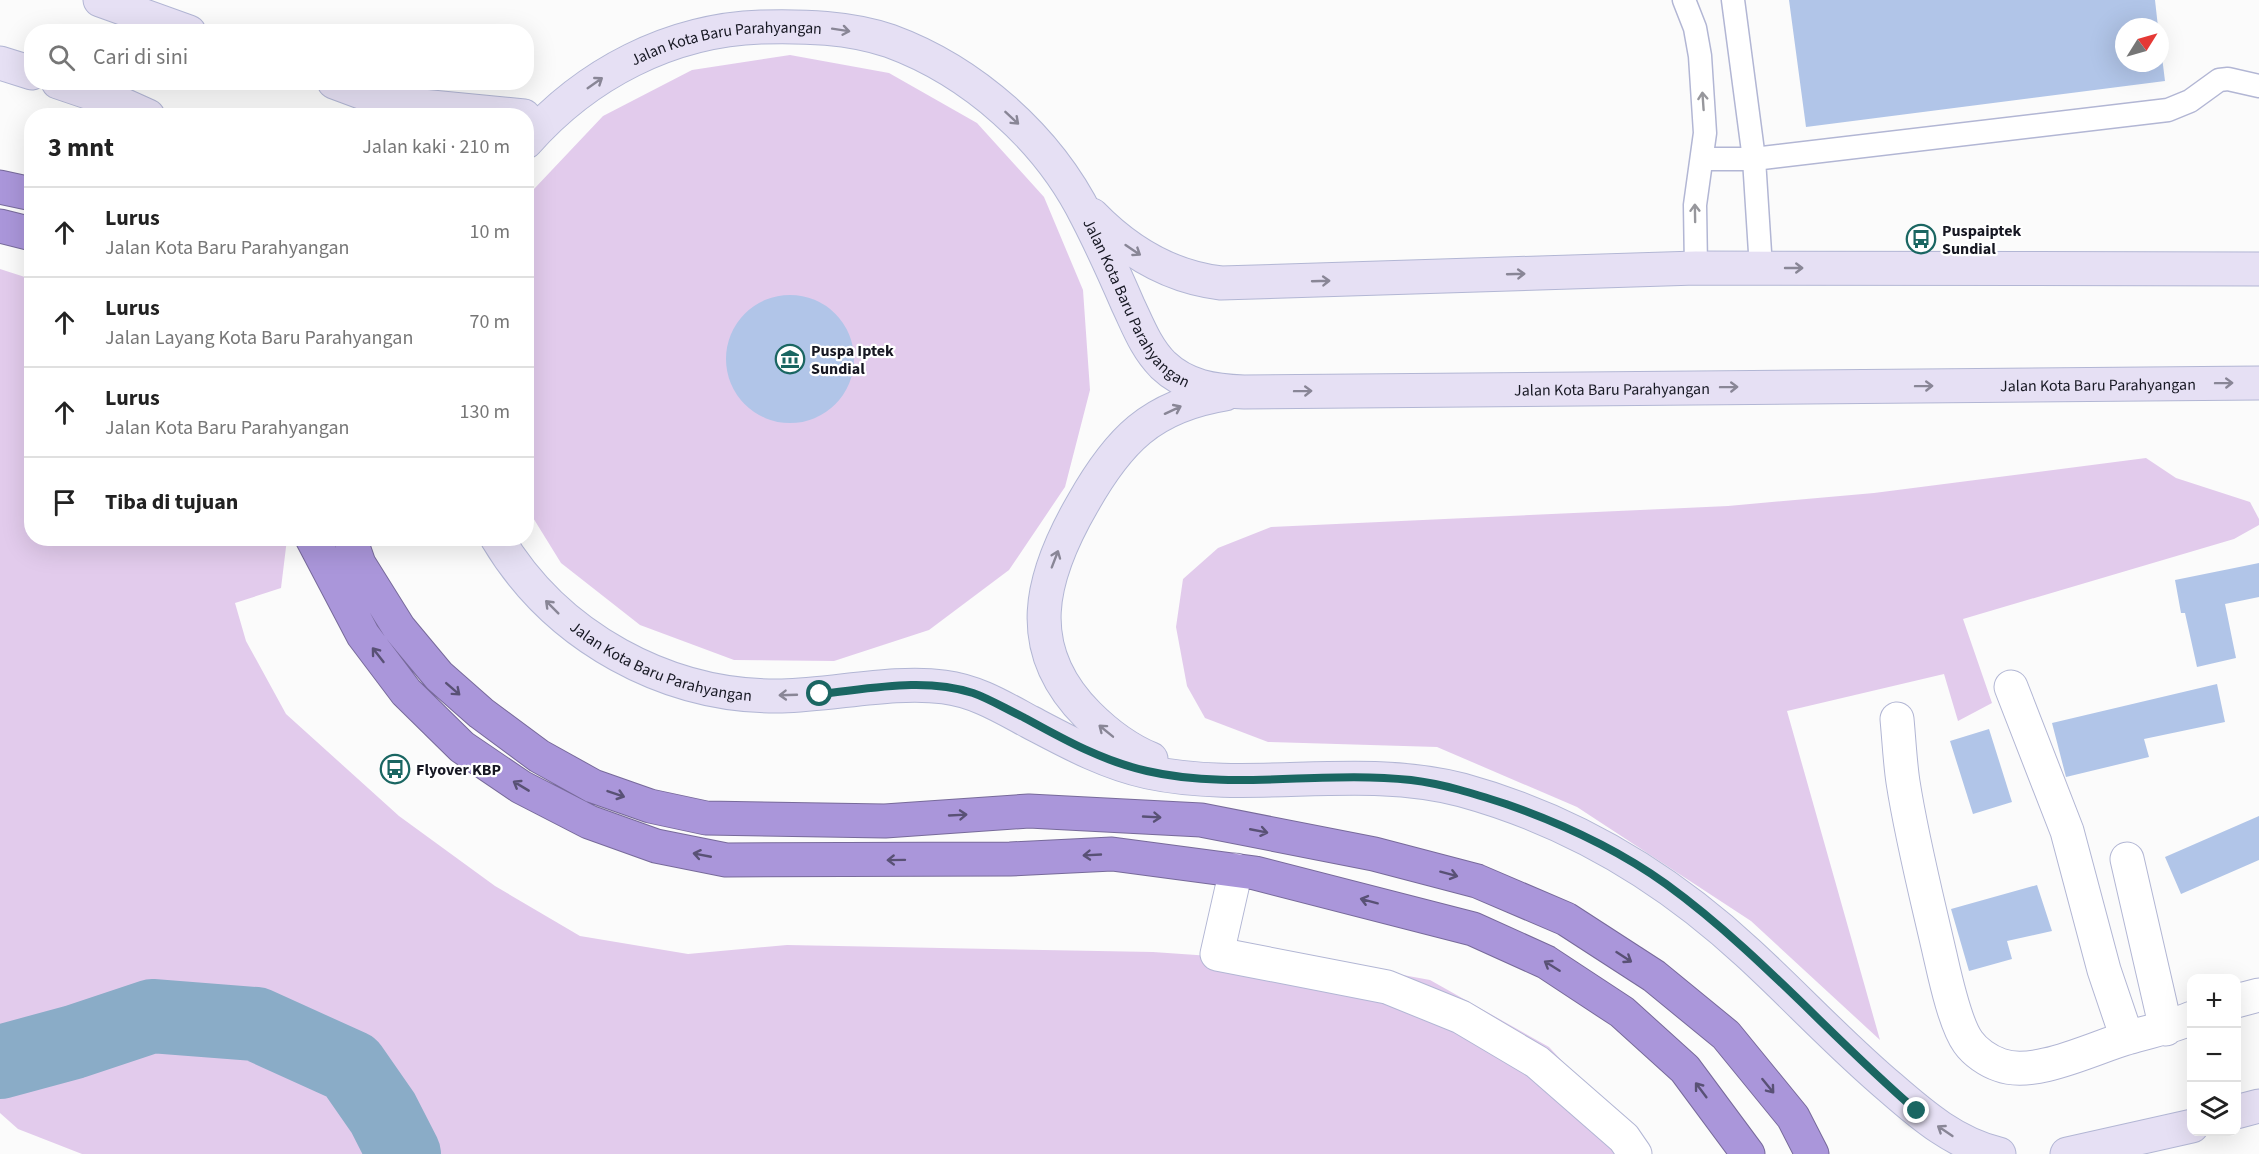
<!DOCTYPE html>
<html lang="id">
<head>
<meta charset="utf-8">
<style>
  body { margin:0; font-family:"Source Sans 3",sans-serif; background:#f6f6f6; color:#222 }
  .controls { position:absolute; right:18px; bottom:18px; display:grid; overflow:hidden; border-radius:12px; box-shadow:0 6px 24px #0002 }
  .controls button { width:54px; height:54px; display:grid; place-items:center; padding:0; border:0; border-bottom:2px solid #e0e0e0; background:#fff; color:#222; font:30px sans-serif }
  .compass { position:absolute; left:2115px; top:18px; width:54px; height:54px; border-radius:50%; background:#fff; box-shadow:0 6px 24px #0002; rotate:53deg }
  .stop { position:absolute; width:18px; height:18px; margin:-14px; border:4px solid #1a6662; border-radius:50%; background:#fff }
  .stop.end { background:#1a6662; border-color:#fff; box-shadow:0 2px 6px #0008 }
  .list { margin:0; padding:0; list-style:none }
  h2 { display:flex; justify-content:space-between; align-items:center; height:78px; margin:0; padding:0 24px; font-size:26px }
  h2 small { font-size:20px; font-weight:400; color:#767676 }
  .list li { display:grid; grid-template-columns:39px 1fr auto; gap:18px; align-items:center; box-sizing:border-box; height:90px; padding:0 24px; border-top:2px solid #e0e0e0 }
  .list b { display:block; font-size:22px; white-space:nowrap }
  .list p { margin:0; font-size:20px; white-space:nowrap; color:#767676 }
  .list em { font-size:20px; font-style:normal; color:#767676 }
  .icon { flex:none; width:33px; height:33px; fill:none; stroke:currentColor; stroke-width:2; stroke-linecap:round; stroke-linejoin:round }
  .map { position:relative; flex:none; width:2259px; height:1154px; overflow:hidden }
  .search { position:absolute; background:#fff; box-shadow:0 6px 24px #0002; left:24px; top:24px; width:510px; height:66px; display:flex; align-items:center; gap:15px; box-sizing:border-box; padding:0 21px; border-radius:24px; color:#767676; font-size:22px }
  .panel { position:absolute; background:#fff; box-shadow:0 6px 24px #0002; left:24px; top:108px; width:510px; height:438px; border-radius:24px }
  .map>svg:first-child { display:block }
  .green { fill:#e2cbec }
  .lines { fill:none; stroke-linecap:round; stroke-linejoin:round }
  .river { stroke:#8aacc7; stroke-width:74 }
  .building { fill:#b1c5e8 }
  .service-casing { stroke:#b2b6d4; stroke-width:25 }
  .minor-casing { stroke:#b2b6d4; stroke-width:35 }
  .secondary-casing { stroke:#b2b6d4; stroke-width:35 }
  .motorway-casing { stroke:#776a9a; stroke-width:35 }
  .service { stroke:#fff; stroke-width:22 }
  .minor { stroke:#fff; stroke-width:33 }
  .secondary { stroke:#e6e0f4; stroke-width:33 }
  .motorway { stroke:#aa96da; stroke-width:33 }
  .oneway { stroke:#898696 }
  .oneway2 { stroke:#97979c }
  .oneway3 { stroke:#595175 }
  .route { stroke:#1a6662; stroke-width:8 }
  .labels { text-anchor:middle; stroke-width:4.5; stroke-linejoin:round; paint-order:stroke }
  .street-label { font-size:16px; fill:#171823; stroke:#fff }
  .poi-label { font-size:16px; font-weight:bold; fill:#171823; stroke:#fff; text-anchor:start }
</style>
</head>
<body>
<div class="map">
<svg width="2259" height="1154" viewBox="0 0 2259 1154">
  <rect width="100%" height="100%" fill="#fbfbfb"/>
  <!-- green -->
  <path class="green" d="M790,55L889,73L977,123L1044,197L1083,290L1090,390L1065,487L1009,570L929,630L834,661L734,660L640,625L561,563L527,508L526,206L534,189L603,116L692,70Z
    M0,269L31,279L32,538L287,539L281,588L235,603L246,641L286,714L399,816L495,886L580,936L688,954L787,945L1153,952L1354,966L1430,980L1549,1047L1649,1154H426L395,1108L371,1154H82L18,1129L0,1113Z
    M2146,458L2176,478L2250,502L2259,519V525L2234,539L1963,619L1992,703L1958,721L1944,674L1787,711L1880,1040L1751,921L1577,807L1437,747L1268,742L1205,718L1187,686L1176,627L1183,579L1218,548L1271,527L1728,506L1874,493Z"/>
  <g class="lines">
    <!-- river -->
    <path class="river" d="M0,1062L74,1042L152,1016L256,1024L351,1067L383,1113L404,1154"/>
  </g>
  <!-- building -->
  <path class="building" d="M1789,0H2155L2158,27H2124V63H2160V41L2165,81L1806,127Z
    M726 359a64 64 0 1 1 128 0a64 64 0 1 1-128 0Z
    M2259,563V597L2225,604L2236,658L2197,667L2185,613H2181L2175,580Z
    M2217,684L2225,722L2144,739L2149,757L2066,777L2052,723Z
    M1989,729L2012,802L1973,814L1950,741Z
    M2259,816V860L2181,894L2165,857Z
    M2037,885L2052,931L2007,941L2012,959L1969,971L1951,909Z"/>
  <g class="lines">
    <!-- service casing -->
    <g class="service-casing">
      <path id="service" d="M1684,0L1695,28L1700,56L1705,133L1695,205L1696,268
        M1733,0L1754,159L1761,268
        M1702,159H1754L2168,110L2190,101L2219,80L2228,79L2259,86"/>
    </g>
    <!-- minor casing -->
    <g class="minor-casing">
      <path id="minor" d="M2011,687L2067,831L2104,970L2127,1038
        M1897,719C1899,740 1900,762 1903,782C1912,840 1927,898 1940,955C1945,977 1955,1024 1968,1042C1975,1052 1988,1061 2000,1065C2034,1078 2093,1048 2127,1038C2150,1031 2169,1028 2192,1018
        M2127,859L2166,1029
        M1236,870L1217,954L1387,987L1461,1017L1537,1062L1624,1138L1635,1154
        M2236,1001L2259,995"/>
    </g>
    <!-- secondary casing -->
    <g class="secondary-casing">
      <g id="secondary">
        <path d="M100,0L189,32"/>
        <path d="M0,63L32,73"/>
        <path d="M58,82L117,102L148,116"/>
        <path d="M334,82L369,95L421,106L524,116"/>
        <path id="s1" d="M526,142C586,74 670,30 761,27C804,26 849,27 890,41C972,71 1048,138 1087,217C1102,246 1115,275 1128,305C1138,326 1146,348 1163,365C1186,387 1214,391 1244,392L2259,383"/>
        <path d="M1092,215C1127,251 1170,277 1221,283L1696,268L2259,269"/>
        <path id="s2" d="M497,538C556,637 667,698 782,696C833,695 895,680 944,687C976,691 1002,707 1030,722C1068,742 1106,763 1148,772C1251,794 1359,763 1462,790C1571,820 1666,877 1748,953C1796,997 1841,1046 1891,1088C1923,1116 1956,1144 1999,1154"/>
        <path d="M1151,759C1127,749 1106,733 1088,715C1021,648 1040,577 1083,503C1118,441 1151,406 1225,394"/>
        <path d="M2236,1112L2259,1106"/>
        <path d="M2067,1154L2192,1126"/>
      </g>
    </g>
    <!-- motorway casing -->
    <g class="motorway-casing">
      <path id="motorway" d="M0,187L32,194
        M0,226L32,234
        M312,538L363,635L406,692L462,747L521,787L589,822L656,846L726,860L1010,859L1112,854L1255,873L1473,929L1546,962L1622,1012L1685,1069L1748,1154
        M350,538L359,564L399,628L439,676L481,713L539,756L593,786L650,806L706,818L885,821L1029,811L1201,820L1374,854L1477,881L1566,919L1654,976L1726,1035L1793,1117L1812,1154"/>
    </g>
    <!-- service -->
    <use href="#service" class="service"/>
    <!-- minor -->
    <use href="#minor" class="minor"/>
    <!-- secondary -->
    <use href="#secondary" class="secondary"/>
    <!-- motorway -->
    <use href="#motorway" class="motorway"/>
  </g>
  <!-- one-way arrows -->
  <defs><path id="oneway-shaft" d="M-6 0H5M1.5-3L5.5 0L1.5 3" fill="none" stroke-width="1.6" stroke-linecap="round" stroke-linejoin="round" transform="scale(1.5)"/></defs>
  <g class="oneway">
    <use href="#oneway-shaft" transform="translate(841 30) rotate(9)"/>
    <use href="#oneway-shaft" transform="translate(595 83) rotate(-35)"/>
    <use href="#oneway-shaft" transform="translate(1012 118) rotate(43)"/>
    <use href="#oneway-shaft" transform="translate(1133 250) rotate(34)"/>
    <use href="#oneway-shaft" transform="translate(1794 268)"/>
    <use href="#oneway-shaft" transform="translate(1516 274) rotate(-2)"/>
    <use href="#oneway-shaft" transform="translate(1321 281) rotate(-2)"/>
    <use href="#oneway-shaft" transform="translate(2224 383) rotate(-1)"/>
    <use href="#oneway-shaft" transform="translate(1924 386) rotate(-1)"/>
    <use href="#oneway-shaft" transform="translate(1729 387) rotate(-1)"/>
    <use href="#oneway-shaft" transform="translate(1303 391) rotate(-1)"/>
    <use href="#oneway-shaft" transform="translate(1173 410) rotate(-25)"/>
    <use href="#oneway-shaft" transform="translate(1055 559) rotate(-69)"/>
    <use href="#oneway-shaft" transform="translate(552 607) rotate(-135)"/>
    <use href="#oneway-shaft" transform="translate(788 695) rotate(178)"/>
    <use href="#oneway-shaft" transform="translate(1106 731) rotate(-141)"/>
    <use href="#oneway-shaft" transform="translate(1945 1131) rotate(-146)"/>
  </g>
  <g class="oneway2">
    <use href="#oneway-shaft" transform="translate(1703 101) rotate(-94)"/>
    <use href="#oneway-shaft" transform="translate(1695 213) rotate(-91)"/>
  </g>
  <g class="oneway3">
    <use href="#oneway-shaft" transform="translate(378 655) rotate(-128)"/>
    <use href="#oneway-shaft" transform="translate(453 689) rotate(41)"/>
    <use href="#oneway-shaft" transform="translate(521 786) rotate(-149)"/>
    <use href="#oneway-shaft" transform="translate(616 794) rotate(19)"/>
    <use href="#oneway-shaft" transform="translate(958 815) rotate(-3)"/>
    <use href="#oneway-shaft" transform="translate(1152 817) rotate(3)"/>
    <use href="#oneway-shaft" transform="translate(1259 831) rotate(11)"/>
    <use href="#oneway-shaft" transform="translate(702 855) rotate(-169)"/>
    <use href="#oneway-shaft" transform="translate(1092 855) rotate(177)"/>
    <use href="#oneway-shaft" transform="translate(896 860) rotate(179)"/>
    <use href="#oneway-shaft" transform="translate(1449 874) rotate(15)"/>
    <use href="#oneway-shaft" transform="translate(1369 901) rotate(-165)"/>
    <use href="#oneway-shaft" transform="translate(1624 957) rotate(33)"/>
    <use href="#oneway-shaft" transform="translate(1552 966) rotate(-148)"/>
    <use href="#oneway-shaft" transform="translate(1768 1086) rotate(51)"/>
    <use href="#oneway-shaft" transform="translate(1701 1090) rotate(-127)"/>
  </g>
  <g class="lines">
    <!-- route -->
    <path class="route" d="M820,694C869,689 924,677 973,693C990,699 1006,709 1023,717C1063,739 1102,761 1147,771C1233,791 1323,770 1411,780C1444,784 1475,794 1506,804C1563,824 1617,849 1666,884C1757,950 1832,1038 1917,1111"/>
  </g>
  <!-- icons -->
  <defs>
    <g id="bus-ring" transform="scale(1.5)"><circle r="9.5" fill="#fff" stroke="#1a6662" stroke-width="1.5"/><path d="M-5-6H5V4H4V6H2V4H-2V6H-4V4H-5ZM-3.5-4V0h7V-4ZM-3.5 1.2v1.5H-2V1.2ZM2 1.2v1.5H3.5V1.2Z" fill="#1a6662"/></g>
    <g id="museum-ring" transform="scale(1.5)"><circle r="9.5" fill="#fff" stroke="#1a6662" stroke-width="1.5"/><path d="M0-6L6-3V-2H-6V-3ZM-5-1h2V3h-2ZM-1-1h2V3h-2ZM3-1h2V3H3ZM-6 4H6V6H-6Z" fill="#1a6662"/></g>
  </defs>
  <g fill-rule="evenodd">
    <use href="#bus-ring" x="1921" y="239"/>
    <use href="#museum-ring" x="790" y="359"/>
    <use href="#bus-ring" x="395" y="769"/>
  </g>
  <g class="labels">
    <!-- street labels -->
    <g class="street-label">
      <text dy="6" stroke="none"><textPath href="#s1" startOffset="232">Jalan Kota Baru Parahyangan</textPath></text>
      <text dy="6" stroke="none"><textPath href="#s1" startOffset="770">Jalan Kota Baru Parahyangan</textPath></text>
      <text dy="6" stroke="none"><textPath href="#s1" startOffset="1778">Jalan Kota Baru Parahyangan</textPath></text>
      <text dy="6" stroke="none"><textPath href="#s1" startOffset="1292">Jalan Kota Baru Parahyangan</textPath></text>
      <text dy="6" stroke="none"><textPath href="#s2" startOffset="213">Jalan Kota Baru Parahyangan</textPath></text>
    </g>
    <!-- poi labels -->
    <g class="poi-label">
      <text x="1942" y="236">Puspaiptek<tspan x="1942" dy="18">Sundial</tspan></text>
      <text x="811" y="356">Puspa Iptek<tspan x="811" dy="18">Sundial</tspan></text>
      <text x="416" y="775">Flyover KBP</text>
    </g>
  </g>
</svg>
<div class="controls">
<button>+</button>
<button>−</button>
<button><svg class="icon" aria-label="layers" viewBox="0 0 24 24"><path d="M12 4l9 5-9 5-9-5zM3 14l9 5 9-5"/></svg></button>
</div>
<svg class="compass" viewBox="-18 -18 36 36"><path d="M0-13l5 13h-10z" fill="#e53935"/><path d="M0 13l5-13h-10z" fill="#767676"/></svg>
<div class="stop" style="left:820px;top:694px"></div>
<div class="stop end" style="left:1917px;top:1111px"></div>
<div class="search"><svg class="icon" aria-label="search" viewBox="0 0 24 24"><circle cx="10" cy="10" r="6"/><path d="M15 15l6 6"/></svg>Cari di sini</div>
<section class="panel">
<h2>3 mnt<small>Jalan kaki · 210 m</small></h2>
<ul class="list">
<li><svg class="icon" aria-label="ahead" viewBox="0 0 24 24"><path d="M12 20V5M6 11l6-6 6 6"/></svg><div><b>Lurus</b><p>Jalan Kota Baru Parahyangan</p></div><em>10 m</em></li>
<li><svg class="icon" aria-label="ahead" viewBox="0 0 24 24"><path d="M12 20V5M6 11l6-6 6 6"/></svg><div><b>Lurus</b><p>Jalan Layang Kota Baru Parahyangan</p></div><em>70 m</em></li>
<li><svg class="icon" aria-label="ahead" viewBox="0 0 24 24"><path d="M12 20V5M6 11l6-6 6 6"/></svg><div><b>Lurus</b><p>Jalan Kota Baru Parahyangan</p></div><em>130 m</em></li>
<li><svg class="icon" aria-label="arrive" viewBox="0 0 24 24"><path d="M6 21V4h12l-3 4 3 4H6"/></svg><div><b>Tiba di tujuan</b></div></li>
</ul>
</section>
</div>
</body>
</html>
